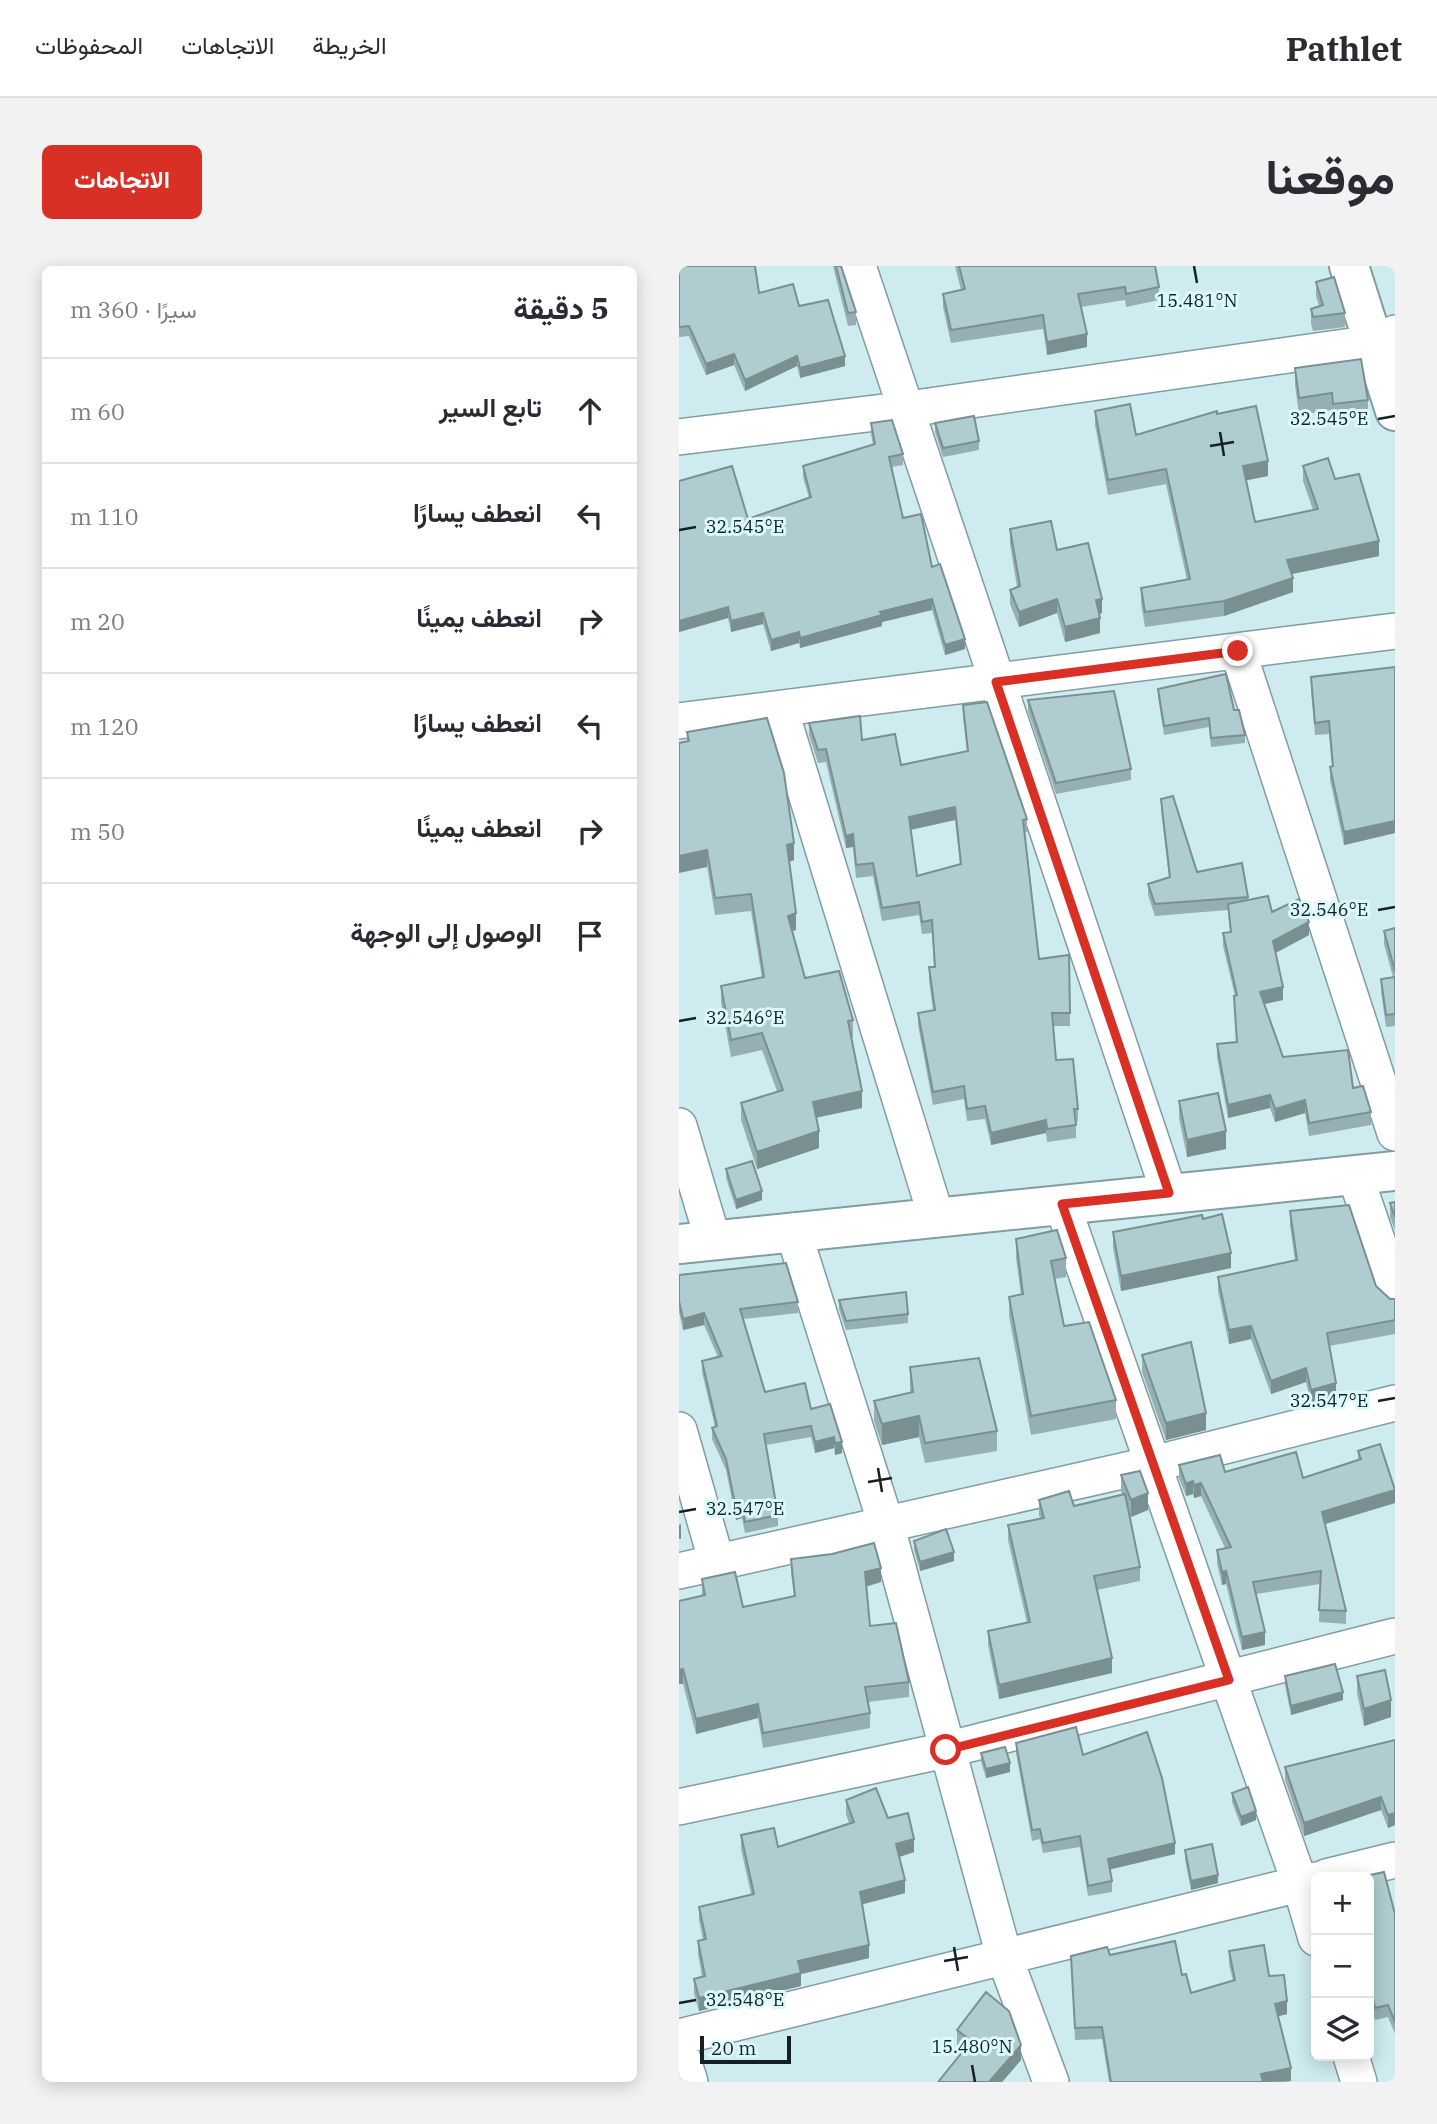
<!DOCTYPE html>
<html lang="ar">
<head>
<meta charset="utf-8">
<style>
  body { margin:0; font-family:"IBM Plex Serif",Vazirmatn,serif; background:#f2f2f3; color:#2b2b33; direction:rtl }
  .controls { position:absolute; right:21px; bottom:21px; display:grid; overflow:hidden; border-radius:10px; box-shadow:0 4px 18px #0003 }
  .controls button { width:63px; height:63px; display:grid; place-items:center; padding:0; border:0; border-bottom:2px solid #e1e1e2; background:#fff; color:#2b2b33; font:35px sans-serif }
  .scale { position:absolute; left:21px; bottom:18px; width:91px; box-sizing:border-box; padding-left:7px; border:4px solid #152022; border-top:0; font-size:19px; line-height:24px; white-space:nowrap; color:#152022; -webkit-text-stroke:5px #dbf9fd; paint-order:stroke }
  .stop { position:absolute; width:21px; height:21px; margin:-16px; border:5px solid #d93025; border-radius:50%; background:#fff }
  .stop.end { background:#d93025; border-color:#fff; box-shadow:0 2px 7px #0008 }
  .list { margin:0; padding:0; list-style:none }
  h2 { display:flex; justify-content:space-between; align-items:center; height:91px; margin:0; padding:0 28px; font-size:30px }
  h2 small { font-size:23px; font-weight:400; color:#7c7c81 }
  .list li { display:grid; grid-template-columns:46px 1fr auto; gap:21px; align-items:center; box-sizing:border-box; height:105px; padding:0 28px; border-top:2px solid #e1e1e2 }
  .list b { display:block; font-size:26px; white-space:nowrap }
  .list em { font-size:23px; font-style:normal; color:#7c7c81 }
  .icon { flex:none; width:38px; height:38px; fill:none; stroke:currentColor; stroke-width:2; stroke-linecap:round; stroke-linejoin:round }
  .map { position:relative; flex:none; width:716px; height:1816px; overflow:hidden; direction:ltr; border-radius:10px }
  header { display:flex; align-items:center; gap:42px; box-sizing:border-box; height:98px; padding:0 35px; background:#fff; border-bottom:2px solid #e1e1e2 }
  header strong { font-size:33px }
  nav { display:flex; gap:38px; margin-inline-start:auto; font-size:24px }
  .intro { display:flex; align-items:center; justify-content:space-between; box-sizing:border-box; height:168px; padding:0 42px }
  h1 { margin:0; font-size:49px }
  .button { padding:18px 32px; border-radius:10px; background:#d93025; color:#fff; font-size:24px; font-weight:700 }
  main { display:flex; gap:42px; padding:0 42px }
  aside { flex:1; background:#fff; border-radius:10px; box-shadow:0 4px 18px #0003 }
  .map>svg:first-child { display:block }
  .lines { fill:none; stroke-linecap:round; stroke-linejoin:round }
  .street-casing { stroke:#819da1; stroke-width:38 }
  .secondary-casing { stroke:#819da1; stroke-width:42 }
  .street { stroke:#fff; stroke-width:35 }
  .secondary { stroke:#fff; stroke-width:38 }
  .wall { fill:#96afb3; fill-rule:evenodd }
  .shaded-wall { fill:#7a8f92 }
  .building { fill:#afccd0; stroke:#7a8f92; stroke-width:2; fill-rule:evenodd }
  .route { stroke:#d93025; stroke-width:9 }
  .ticks { fill:none; stroke:#152022; stroke-width:2.5 }
  .ticks-label { font-size:18px; text-anchor:middle; fill:#152022; stroke:#dbf9fd; stroke-width:6; stroke-linejoin:round; paint-order:stroke }
</style>
</head>
<body>
<header>
<strong>Pathlet</strong>
<nav><a>الخريطة</a><a>الاتجاهات</a><a>المحفوظات</a></nav>
</header>
<div class="intro"><h1>موقعنا</h1><a class="button">الاتجاهات</a></div>
<main>
<div class="map">
<svg width="716" height="1816" viewBox="0 0 716 1816">
  <rect width="100%" height="100%" fill="#ceebef"/>
  <g class="lines">
    <!-- street casing -->
    <g class="street-casing">
      <path id="street" d="M179,0L490,927
        M0,171L229,143L694,77L716,67
        M559,385L716,867
        M101,443L257,950
        M0,455L716,365
        M0,860L34,974
        M676,909L716,1027
        M383,938L621,1618L637,1672
        M114,965L207,1258L325,1690L372,1816
        M0,1164L38,1297
        M0,1305L474,1198L716,1137
        M0,1541L267,1484L716,1370
        M647,1611L716,1594
        M0,1771L637,1614
        M0,1781L11,1816
        M672,1790L680,1816"/>
    </g>
    <!-- secondary casing -->
    <g class="secondary-casing">
      <path id="secondary" d="M670,0L716,145
        M0,978L716,905"/>
    </g>
    <!-- street -->
    <use href="#street" class="street"/>
    <!-- secondary -->
    <use href="#secondary" class="secondary"/>
  </g>
  <!-- wall -->
  <path class="wall" d="M0,0L120,40L166,100L121,112L118,100L66,125L55,99L27,109L10,70L0,71Z
    M154,0H162L177,46V59L169,60Z
    M276,0H476L480,21V34L447,41L446,34L402,41L408,81L368,89L364,63L272,77L264,41V28L282,24Z
    M637,16L666,47V61L634,65L632,57V43L640,40L637,30Z
    M616,102L689,134V151L654,156L653,144L620,149L616,119Z
    M416,145L457,169L538,148L589,210L567,214L576,256L634,244L624,215V200L656,213L700,290L613,308L614,326L545,350L466,361L462,337V322L508,314L487,218L429,229L416,159Z
    M192,157L224,188V199L212,201L224,252L253,301L286,383L266,389L253,344L203,356V360L121,382L120,377L92,385L84,358L52,366L49,352L0,366V215L69,253L130,232L124,211V200L194,179L192,168Z
    M256,157L300,175V184L264,191L256,166Z
    M331,263L378,284L423,347L420,348L421,367L386,376L378,347L340,361L331,338V324L338,321L331,278Z
    M716,401V567L665,579L651,514V501H653L650,468L636,469L632,424V411Z
    M479,423L566,469V477L532,481L530,461L485,469L479,431Z
    M349,434L452,503V514L377,528L349,445Z
    M284,439L348,553V566H346L360,693L390,689L391,760H374L377,794L399,843V855L397,856V872L368,876L367,867L312,879L306,853L288,855L285,833L254,839L239,759V747L254,745L250,714V701H255L253,667L243,668L240,649L203,655L194,610L177,612L174,581L167,582L147,496L139,497L130,469V457L183,474L222,499L288,485L284,452ZM276,554L281,598L238,610L232,564Z
    M8,466L115,594L110,596L117,664L113,665L126,712L174,754V771L172,772L183,842L137,852L140,882L78,903L62,854V837L98,825L83,784L52,791L42,737V720L83,712L72,645L36,649L8,476Z
    M482,533L518,606L569,631V634L593,646L630,669L597,687L604,734L585,738L604,791L674,822L692,846V859L630,870L626,847L596,856L591,842L549,852L538,791V778L557,776L556,730L544,680V667L551,666L549,644L476,650L469,629V618L490,611L482,544Z
    M716,662V760L707,761L702,725V713L714,711L705,678V665Z
    M500,835L547,883L508,891L500,852Z
    M47,903L83,934L57,943L47,912Z
    M716,936V964L711,951V937Z
    M611,945L711,1033H716V1068L650,1080L657,1131L632,1138L627,1116L592,1128L572,1073L550,1078L539,1025V1011L616,995L611,959Z
    M524,953L552,1002L442,1025L434,982V966Z
    M337,973L387,992V1011L376,1013L385,1060L437,1134V1153L352,1169L330,1050V1031L342,1029L337,992Z
    M0,1009L119,1036V1047L64,1053L86,1126L132,1143L151,1138L163,1187L156,1189L155,1182L136,1187L132,1171L87,1179L99,1249V1260L66,1267L63,1252L57,1254L47,1204L33,1173V1162L36,1161L23,1106V1095L39,1091L25,1059L4,1064L0,1046Z
    M160,1034L229,1048V1057L167,1064L160,1043Z
    M463,1089L527,1164L487,1174L463,1106Z
    M231,1101L318,1165V1185L246,1197L240,1171L203,1179L195,1155V1135L231,1127Z
    M679,1185L716,1237L646,1258L667,1345V1358L640,1356L641,1318L577,1328L586,1379L563,1384L547,1318L543,1319L538,1297V1284L546,1282L522,1230L515,1232L514,1228L507,1230L500,1212V1199L546,1206L624,1212L679,1194Z
    M442,1209L469,1244L452,1251L450,1246L461,1301V1315L418,1324L433,1407L320,1433L309,1379V1365L348,1357L329,1274V1259L361,1252L360,1249V1234L395,1240L444,1229L442,1226Z
    M235,1275L275,1295L241,1305L235,1284Z
    M112,1293L202,1316L187,1320L191,1360L230,1416V1431L189,1436L191,1447V1462L84,1482L79,1452L17,1468L4,1418H0L23,1330V1313L64,1341L115,1330L112,1307Z
    M606,1410L664,1434L612,1449L606,1419Z
    M678,1410L712,1451L685,1460L678,1427Z
    M716,1474V1559L709,1562L702,1544L625,1570L606,1514V1501Z
    M337,1477L496,1588L431,1603L433,1615V1626L409,1630L401,1581L364,1587L361,1573L353,1575L337,1487Z
    M302,1487L331,1506L307,1512L302,1496Z
    M553,1527L577,1554L562,1560L553,1536Z
    M167,1534L209,1552L235,1586L220,1591L226,1627L183,1638L190,1692L122,1708V1720L20,1745L15,1727V1713L23,1711L19,1688V1675L24,1674L20,1654V1641L72,1628L62,1583V1569L99,1581L170,1557L167,1548Z
    M506,1584L539,1617L512,1624L506,1593Z
    M690,1611L716,1648V1768L709,1751L696,1754L690,1727Z
    M550,1685L590,1710L608,1748L599,1750L612,1815L606,1816H430L423,1773L396,1774L392,1690L431,1689L503,1709L512,1727L554,1715L550,1698Z
    M278,1764L342,1794L323,1816H260L284,1785L278,1780Z"/>
  <!-- shaded-wall -->
  <path class="shaded-wall" d="M408,68V81L368,89V76Z
    M55,88V99L27,109V98Z
    M118,90V100L66,125V114Z
    M166,90V100L121,112V102Z
    M589,195V210L564,215V200Z
    M700,275V290L608,309V294Z
    M614,312V326L545,350V335Z
    M253,333V344L203,356V360L121,382V372L201,346Z
    M378,333V347L340,361V346Z
    M423,333V347L417,349V334Z
    M49,341V352L0,366V355Z
    M84,347V358L52,366V355Z
    M421,352V367L386,376V361Z
    M120,366V377L92,385V374Z
    M286,373V383L266,389V379Z
    M276,541V554L230,564V551Z
    M716,555V567L665,579V566Z
    M174,568V581L167,582V570Z
    M115,577V594L108,596V579Z
    M28,584V601L0,607V590Z
    M117,647V664L109,666V650Z
    M630,656V669L594,688V675Z
    M604,721V734L581,739V726Z
    M183,825V842L134,852V836Z
    M591,829V842L549,852V839Z
    M626,834V847L596,856V843Z
    M367,854V867L312,879V867Z
    M140,865V882L78,903V886Z
    M547,865V883L508,891V874Z
    M83,925V934L57,943V934Z
    M552,987V1002L442,1025V1010Z
    M25,1047V1059L4,1064V1053Z
    M572,1060V1073L550,1078V1064Z
    M627,1102V1116L592,1128V1115Z
    M657,1117V1131L632,1138V1124Z
    M527,1147V1164L487,1174V1157Z
    M240,1150V1171L203,1179V1158Z
    M155,1171V1182L136,1187V1176Z
    M163,1176V1187L156,1189V1177Z
    M514,1215V1228L507,1230V1218Z
    M522,1217V1230L515,1232V1219Z
    M716,1224V1237L643,1259V1246Z
    M469,1227V1244L452,1251V1234Z
    M63,1241V1252L57,1254V1243Z
    M2,1258V1273H0V1259Z
    M275,1286V1295L241,1305V1296Z
    M202,1302V1316L186,1321V1306Z
    M547,1305V1318L543,1319V1306Z
    M586,1366V1379L563,1384V1371Z
    M433,1392V1407L320,1433V1419Z
    M4,1403V1418H0V1404Z
    M664,1426V1434L612,1449V1440Z
    M712,1434V1451L685,1460V1443Z
    M79,1438V1452L17,1468V1453Z
    M331,1497V1506L307,1512V1503Z
    M702,1531V1544L625,1570V1557Z
    M577,1545V1554L562,1560V1551Z
    M716,1547V1559L709,1562V1549Z
    M235,1573V1586L217,1592V1578Z
    M496,1577V1588L429,1604V1593Z
    M539,1609V1617L512,1624V1615Z
    M226,1614V1627L181,1639V1626Z
    M190,1679V1692L122,1708V1720L20,1745V1732L119,1695Z
    M608,1735V1748L596,1751V1738Z
    M342,1779V1794L323,1816H310Z
    M612,1802V1815L582,1816V1808Z"/>
  <!-- building -->
  <path class="building" d="M0,0H76L80,27L114,18L120,40L149,34L166,90L121,102L118,90L66,114L55,88L27,98L10,60L0,61Z
    M157,0H162L177,46L169,47Z
    M280,0H476L480,21L447,28L446,21L399,28L408,68L368,76L364,49L272,64L264,28L286,23Z
    M655,11L666,47L634,51L632,43L644,39L637,16Z
    M682,93L689,134L654,138L653,127L620,132L616,102Z
    M451,138L457,169L538,145V148L577,140L589,195L564,200L576,256L639,243L624,200L649,192L656,213L680,208L700,275L608,294L614,312L545,335L466,346L462,322L511,313L487,203L429,214L416,145Z
    M295,150L300,175L264,182L256,157Z
    M213,154L224,188L210,191L224,252L242,248L253,301L261,298L286,373L266,379L253,333L201,346L203,349L121,372L120,366L92,374L84,347L52,355L49,341L0,355V215L53,200L69,253L132,231L124,200L196,178L192,157Z
    M372,255L378,284L409,277L423,333L417,334L421,352L386,361L378,333L340,346L331,324L341,320L331,263Z
    M716,401V555L665,566L651,501L654,500L650,455L636,457L632,411Z
    M547,408L555,444H560L566,469L532,472L530,452L485,460L479,423Z
    M435,425L452,503L377,517L349,434Z
    M308,436L348,553L344,554L360,693L390,689L391,747H373L377,794L394,793L399,843H395L397,859L368,863L367,854L312,867L306,840L288,843L285,820L254,826L239,747L256,744L250,701H256L253,654L243,656L240,636L203,642L194,597L177,599L174,568L167,570L147,483L139,484L130,457L181,450L183,474L216,468L222,499L289,485L284,439ZM276,541L282,598L238,610L230,551Z
    M88,452L105,507L115,577L108,579L117,647L109,650L126,712L160,705L174,754L169,755L183,825L134,836L140,865L78,886L62,837L104,824L83,767L52,774L42,720L85,711L72,628L36,632L28,584L0,590V477L10,475L8,466Z
    M494,530L518,606L563,597L569,631L476,638L469,618L491,611L482,533Z
    M589,630L593,646L620,633L630,656L594,675L604,721L581,726L604,791L669,784L674,822L684,820L692,846L630,857L626,834L596,843L591,829L549,839L538,778L558,776L555,730L558,729L544,667L552,666L549,638Z
    M716,662V705L705,665Z
    M716,711V748L707,749L702,713Z
    M539,827L547,865L508,874L500,835Z
    M73,895L83,925L57,934L47,903Z
    M716,936V951L711,937Z
    M670,939L697,1020L711,1033H716V1054L648,1067L657,1117L632,1124L627,1102L592,1115L572,1060L550,1064L539,1011L618,994L611,945Z
    M543,948L552,987L442,1010L434,966L523,949L524,953Z
    M378,964L387,992L372,995L385,1060L410,1056L437,1134L352,1150L330,1031L344,1028L337,973Z
    M107,997L119,1036L61,1043L86,1126L126,1117L132,1143L151,1138L163,1176L156,1177L155,1171L136,1176L132,1160L85,1168L99,1249L66,1256L63,1241L57,1243L47,1193L33,1162L38,1160L23,1095L43,1090L25,1047L4,1053L0,1035V1009Z
    M227,1026L229,1048L167,1055L160,1034Z
    M512,1076L527,1147L487,1157L463,1089Z
    M300,1092L318,1165L246,1177L240,1150L203,1158L195,1135L234,1126L231,1101Z
    M701,1178L716,1224L643,1246L667,1345L640,1344L642,1305L574,1316L586,1366L563,1371L547,1305L543,1306L538,1284L552,1281L522,1217L515,1219L514,1215L507,1218L500,1199L541,1189L546,1206L617,1186L624,1212L682,1193L679,1185Z
    M461,1205L469,1227L452,1234L442,1209Z
    M390,1225L395,1240L446,1228L461,1301L415,1310L433,1392L320,1419L309,1365L351,1356L329,1259L365,1252L360,1234Z
    M267,1263L275,1286L241,1296L235,1275Z
    M195,1277L202,1302L186,1306L191,1360L217,1357L230,1416L186,1421L191,1447L84,1467L79,1438L17,1453L4,1403L0,1404V1335L26,1329L23,1313L56,1306L64,1341L116,1330L112,1293L153,1288Z
    M656,1398L664,1426L612,1440L606,1410Z
    M706,1404L712,1434L685,1443L678,1410Z
    M397,1461L404,1489L468,1466L483,1512L496,1577L429,1593L433,1615L409,1620L401,1570L364,1577L361,1563L353,1564L337,1477Z
    M716,1474V1547L709,1549L702,1531L625,1557L606,1501Z
    M326,1481L331,1497L307,1503L302,1487Z
    M569,1521L577,1545L562,1551L553,1527Z
    M197,1522L209,1552L229,1547L235,1573L217,1578L226,1614L181,1626L190,1679L119,1695L122,1707L20,1732L15,1713L26,1710L19,1675L27,1673L20,1641L75,1628L62,1569L95,1562L99,1581L175,1556L167,1534Z
    M533,1578L539,1609L512,1615L506,1584Z
    M705,1606L716,1648V1756L709,1739L696,1742L690,1716V1611H682Z
    M496,1675L503,1709L507,1708L512,1727L556,1714L550,1685L585,1679L590,1710L605,1709L608,1735L596,1738L612,1802L582,1808L584,1816H432L423,1761L396,1762L392,1690L428,1681L431,1689Z
    M307,1726L330,1745L342,1779L310,1816H261L260,1815L292,1775L278,1764Z"/>
  <g class="lines">
    <!-- route -->
    <path class="route" d="M267,1484L550,1414L383,938L490,927L317,416L559,385"/>
  </g>
  <!-- ticks -->
  <path class="ticks" d="M515,0L518,17M699,153L716,150M541,166L545,190M531,180L555,176M0,264L17,261M699,644L716,641M0,755L17,752M699,1135L716,1132M199,1202L203,1226M189,1216L213,1212M0,1246L17,1243M275,1681L279,1705M265,1695L289,1691M0,1737L17,1734M293,1799L296,1816"/>
  <g class="ticks-label">
    <text x="518" y="41">15.481°N</text>
    <text x="650" y="159">32.545°E</text>
    <text x="66" y="267">32.545°E</text>
    <text x="650" y="650">32.546°E</text>
    <text x="66" y="758">32.546°E</text>
    <text x="650" y="1141">32.547°E</text>
    <text x="66" y="1249">32.547°E</text>
    <text x="66" y="1740">32.548°E</text>
    <text x="293" y="1787">15.480°N</text>
  </g>
</svg>
<div class="controls">
<button>+</button>
<button>−</button>
<button><svg class="icon" aria-label="layers" viewBox="0 0 24 24"><path d="M12 4l9 5-9 5-9-5zM3 14l9 5 9-5"/></svg></button>
</div>
<div class="scale">20 m</div>
<div class="stop" style="left:267px;top:1484px"></div>
<div class="stop end" style="left:559px;top:385px"></div>
</div>
<aside>
<h2>5 دقيقة<small>سيرًا · 360 m</small></h2>
<ul class="list">
<li><svg class="icon" aria-label="ahead" viewBox="0 0 24 24"><path d="M12 20V5M6 11l6-6 6 6"/></svg><div><b>تابع السير</b></div><em>60 m</em></li>
<li><svg class="icon" aria-label="left" viewBox="0 0 24 24"><path d="M17 20v-9H6M10 6l-5 5 5 5"/></svg><div><b>انعطف يسارًا</b></div><em>110 m</em></li>
<li><svg class="icon" aria-label="right" viewBox="0 0 24 24"><path d="M7 20v-9h11M14 6l5 5-5 5"/></svg><div><b>انعطف يمينًا</b></div><em>20 m</em></li>
<li><svg class="icon" aria-label="left" viewBox="0 0 24 24"><path d="M17 20v-9H6M10 6l-5 5 5 5"/></svg><div><b>انعطف يسارًا</b></div><em>120 m</em></li>
<li><svg class="icon" aria-label="right" viewBox="0 0 24 24"><path d="M7 20v-9h11M14 6l5 5-5 5"/></svg><div><b>انعطف يمينًا</b></div><em>50 m</em></li>
<li><svg class="icon" aria-label="arrive" viewBox="0 0 24 24"><path d="M6 21V4h12l-3 4 3 4H6"/></svg><div><b>الوصول إلى الوجهة</b></div></li>
</ul>
</aside>
</main>
</body>
</html>
